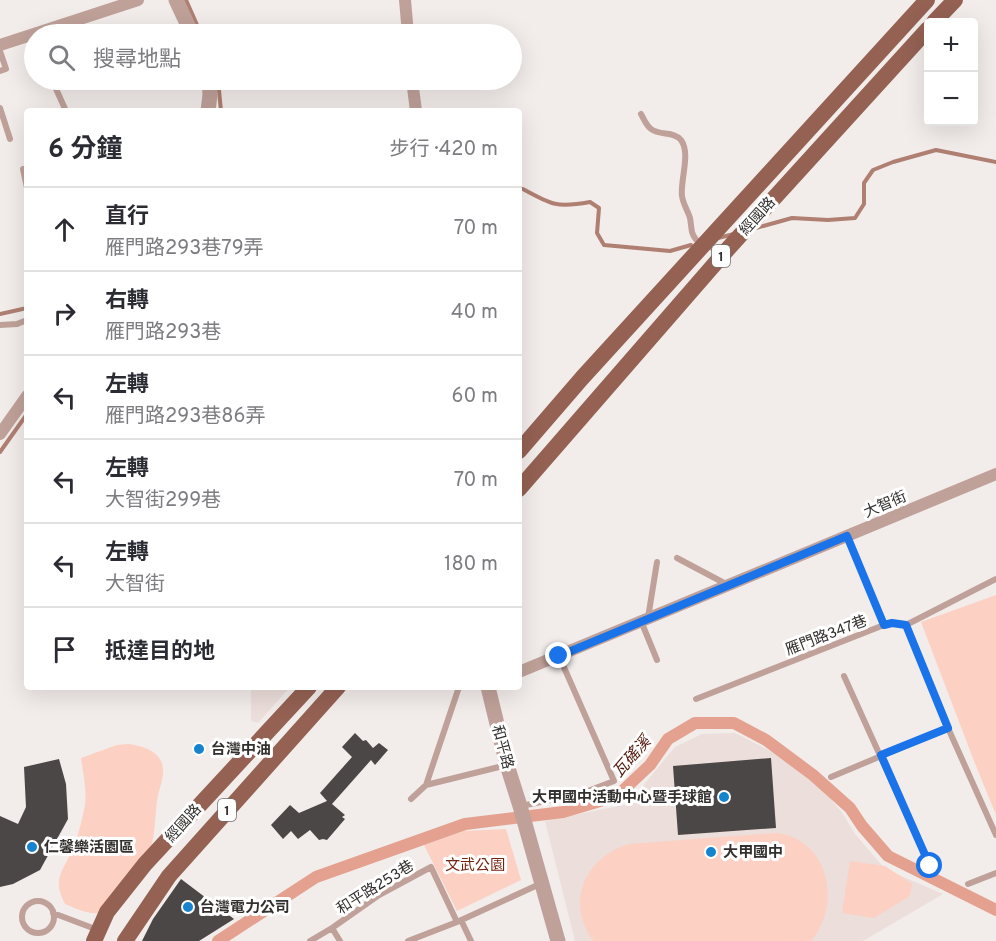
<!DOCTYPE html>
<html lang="zh-TW">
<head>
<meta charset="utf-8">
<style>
  body { margin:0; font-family:Overpass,"Noto Sans TC",sans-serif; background:#f2f2f3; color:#2b2b33 }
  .controls { position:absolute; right:18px; top:18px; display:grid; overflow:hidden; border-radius:6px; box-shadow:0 6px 24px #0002 }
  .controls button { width:54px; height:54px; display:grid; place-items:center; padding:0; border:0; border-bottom:2px solid #e1e1e2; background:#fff; color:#2b2b33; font:30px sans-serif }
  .stop { position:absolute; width:18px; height:18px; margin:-14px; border:4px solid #1a73e8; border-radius:50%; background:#fff }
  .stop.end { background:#1a73e8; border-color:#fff; box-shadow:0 2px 6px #0008 }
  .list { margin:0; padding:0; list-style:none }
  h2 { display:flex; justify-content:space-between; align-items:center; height:78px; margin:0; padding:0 24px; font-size:26px }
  h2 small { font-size:20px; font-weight:400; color:#7c7c81 }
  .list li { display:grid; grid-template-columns:39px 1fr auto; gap:18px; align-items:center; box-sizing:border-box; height:84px; padding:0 24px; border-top:2px solid #e1e1e2 }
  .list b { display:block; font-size:22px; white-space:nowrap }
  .list p { margin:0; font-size:20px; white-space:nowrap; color:#7c7c81 }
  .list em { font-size:20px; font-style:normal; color:#7c7c81 }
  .icon { flex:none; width:33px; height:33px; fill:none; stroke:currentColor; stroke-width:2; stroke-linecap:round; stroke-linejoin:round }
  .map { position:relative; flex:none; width:996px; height:941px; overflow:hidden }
  .search { position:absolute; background:#fff; box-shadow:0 6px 24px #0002; left:24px; top:24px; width:498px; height:66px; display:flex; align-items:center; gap:15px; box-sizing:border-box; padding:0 21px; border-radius:33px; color:#7c7c81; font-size:22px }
  .panel { position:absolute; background:#fff; box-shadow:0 6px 24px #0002; left:24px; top:108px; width:498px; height:582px; border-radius:6px }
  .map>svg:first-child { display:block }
  .built { fill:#ecdeda }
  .green { fill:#fdd0c4 }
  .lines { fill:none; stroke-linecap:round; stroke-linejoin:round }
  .stream { stroke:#af7f72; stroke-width:4 }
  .canal { stroke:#e4a18f; stroke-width:12 }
  .building { fill:#4b4746 }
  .service { stroke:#bfa199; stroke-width:6 }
  .minor { stroke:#bfa199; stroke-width:12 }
  .tertiary { stroke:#bfa199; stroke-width:15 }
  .primary { stroke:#946153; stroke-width:16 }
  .route { stroke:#1a73e8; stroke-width:8 }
  .poi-dot { fill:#1583cd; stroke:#fff; stroke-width:2 }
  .labels { text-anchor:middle; stroke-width:6; stroke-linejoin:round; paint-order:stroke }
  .shield { fill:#fff; stroke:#706f6e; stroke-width:1.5 }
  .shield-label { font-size:14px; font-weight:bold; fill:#333130 }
  .street-label { font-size:15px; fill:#333130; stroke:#fff }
  .poi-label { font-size:15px; font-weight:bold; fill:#333130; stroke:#fff; text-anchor:start }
  .park-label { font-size:15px; fill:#732510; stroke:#fff }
  .water-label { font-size:16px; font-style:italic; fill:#521708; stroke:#fff }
</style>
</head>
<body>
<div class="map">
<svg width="996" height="941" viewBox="0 0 996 941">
  <rect width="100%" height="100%" fill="#f2ecea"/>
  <!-- built -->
  <path class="built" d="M251,687H290L258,723L251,721Z
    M735,733L780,756L824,791L843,814L855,834L885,869L943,894L863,941H575L545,821L628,804L675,747L702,734Z"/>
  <!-- green -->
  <path class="green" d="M996,595V815L974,761L921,622Z
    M128,744C145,746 165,753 163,774C162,783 158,792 157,801C155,817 155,833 151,848L103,912C90,916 77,909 65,904C52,878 62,873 72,851C78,837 82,820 85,805C87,790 83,773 81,758L117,745Z
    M506,829L521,880L457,911L424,845L464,831Z
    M775,833C828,837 843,904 811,941H593C565,902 585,857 629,844Z
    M850,861L885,866L912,884L910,896L874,918L842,913Z"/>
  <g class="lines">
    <!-- stream -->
    <path class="stream" d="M186,0L201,34
      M218,80L221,111
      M519,189H523C552,205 557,208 590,202L599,208L597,233L604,245L670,251L691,245
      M756,228L792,218L828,220L855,218L864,204V183L873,170L893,162L936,150L996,162
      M718,238L734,234
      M0,314L27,308
      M0,452L27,414"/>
    <!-- canal -->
    <path class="canal" d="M218,941L316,877L465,824L563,812L617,796L650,765L668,739L695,723H734L766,740L813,775L850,808L862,826L888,856L996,910"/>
  </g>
  <!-- building -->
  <path class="building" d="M355,733L363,741L366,740L373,748L379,743L388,750L375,765L371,760L332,804L345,815L342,817L345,819L327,840L323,839L319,840L310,830L298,839L291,831L283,839L271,825L290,805L299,813L327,801L320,793L352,757L342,747Z
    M771,758L776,828L678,835L673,766Z
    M59,759L66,784L68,819L40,870L13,884L0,887V816L18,824L26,807L24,767Z
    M181,879L234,919L199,941H142L153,919Z"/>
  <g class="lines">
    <!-- service -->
    <path class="service" d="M0,51L6,69L0,71
      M52,80L66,111
      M0,108L10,139
      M641,114C644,119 646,125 651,129C660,136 674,131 681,140C691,154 680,180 682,196C683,204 688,211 690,218C691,223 691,227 692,232C696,246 710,247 722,250
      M23,169L27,188
      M0,325L17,324L27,320
      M847,536L884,625
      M677,558L728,585
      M648,618L657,562
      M641,621L657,660
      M906,625L948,728L996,835
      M844,676L930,866
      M696,699L884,625L892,623L906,625L996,579
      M831,777L948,728
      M426,785L507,765
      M411,799L426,785L459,687
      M521,806L580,794L614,781L559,656
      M968,884L996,873
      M22 917a16 16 0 1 1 32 0a16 16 0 1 1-32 0Z
      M53,913L98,930
      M461,920L471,941
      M332,928L340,941
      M310,941L332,928L379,895L431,867L457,922
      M408,941L457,922L542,883"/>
    <!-- minor -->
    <path class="minor" d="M405,0L408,34
      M0,45L138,0
      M412,80L416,111
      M0,434L27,396
      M519,672L996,474"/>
    <!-- tertiary -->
    <path class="tertiary" d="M176,0L192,34
      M208,111L210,95L209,80
      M488,687L507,765L520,806L558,941"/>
    <!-- primary -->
    <path class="primary" d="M934,22L955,0
      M519,451L582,378L927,0
      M519,489L726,251L928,29
      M94,941L107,912L145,864L309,687
      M125,941L169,876L338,687"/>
  </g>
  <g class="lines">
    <!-- route -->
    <path class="route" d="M559,656L847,536L884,625L892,623L906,625L948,728L881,755L930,866"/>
  </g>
  <!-- markers -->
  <g class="poi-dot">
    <circle cx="199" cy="749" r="6"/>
    <circle cx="724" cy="797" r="6"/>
    <circle cx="32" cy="847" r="6"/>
    <circle cx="711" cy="852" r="6"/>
    <circle cx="188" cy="907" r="6"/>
  </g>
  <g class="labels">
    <!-- shield labels -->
    <g class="shield">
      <rect x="712" y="245" width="18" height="22" rx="4.5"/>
      <rect x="218" y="799" width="18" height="22" rx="4.5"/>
    </g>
    <g class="shield-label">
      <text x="721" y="261">1</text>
      <text x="227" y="815">1</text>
    </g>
    <!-- street labels -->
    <g class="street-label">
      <text transform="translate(757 216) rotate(-48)" y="5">經國路</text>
      <text transform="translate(885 504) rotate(-23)" y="5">大智街</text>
      <text transform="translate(826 635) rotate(-21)" y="5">雁門路347巷</text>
      <text transform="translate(503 747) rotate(75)" y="5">和平路</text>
      <text transform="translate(183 823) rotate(-48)" y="5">經國路</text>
      <text transform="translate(375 887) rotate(-32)" y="5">和平路253巷</text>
    </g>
    <!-- poi labels -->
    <g class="poi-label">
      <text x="211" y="754">台灣中油</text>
      <text x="712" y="802" text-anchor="end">大甲國中活動中心暨手球館</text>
      <text x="44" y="852">仁馨樂活園區</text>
      <text x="723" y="857">大甲國中</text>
      <text x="200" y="912">台灣電力公司</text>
    </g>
    <!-- park labels -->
    <g class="park-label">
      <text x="475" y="870">文武公園</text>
    </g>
    <!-- water labels -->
    <g class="water-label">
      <text transform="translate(631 756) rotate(-49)" y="6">瓦磘溪</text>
    </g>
  </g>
</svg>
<div class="controls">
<button>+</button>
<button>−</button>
</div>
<div class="stop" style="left:930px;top:866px"></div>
<div class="stop end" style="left:559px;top:656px"></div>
<div class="search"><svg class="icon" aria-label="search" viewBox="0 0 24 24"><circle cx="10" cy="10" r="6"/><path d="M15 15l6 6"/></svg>搜尋地點</div>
<section class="panel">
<h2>6 分鐘<small>步行 · 420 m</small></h2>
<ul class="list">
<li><svg class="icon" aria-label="ahead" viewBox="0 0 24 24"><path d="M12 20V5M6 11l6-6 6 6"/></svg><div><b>直行</b><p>雁門路293巷79弄</p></div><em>70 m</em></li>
<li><svg class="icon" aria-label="right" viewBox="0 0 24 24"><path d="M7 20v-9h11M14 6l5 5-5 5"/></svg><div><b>右轉</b><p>雁門路293巷</p></div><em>40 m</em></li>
<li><svg class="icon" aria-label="left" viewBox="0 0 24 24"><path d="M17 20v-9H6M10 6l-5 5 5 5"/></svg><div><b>左轉</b><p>雁門路293巷86弄</p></div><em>60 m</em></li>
<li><svg class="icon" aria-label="left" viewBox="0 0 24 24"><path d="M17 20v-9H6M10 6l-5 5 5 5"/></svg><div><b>左轉</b><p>大智街299巷</p></div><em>70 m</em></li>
<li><svg class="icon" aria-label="left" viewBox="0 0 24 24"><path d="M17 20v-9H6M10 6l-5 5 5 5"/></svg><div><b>左轉</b><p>大智街</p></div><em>180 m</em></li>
<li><svg class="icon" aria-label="arrive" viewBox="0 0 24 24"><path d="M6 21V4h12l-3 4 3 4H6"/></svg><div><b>抵達目的地</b></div></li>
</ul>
</section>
</div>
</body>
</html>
